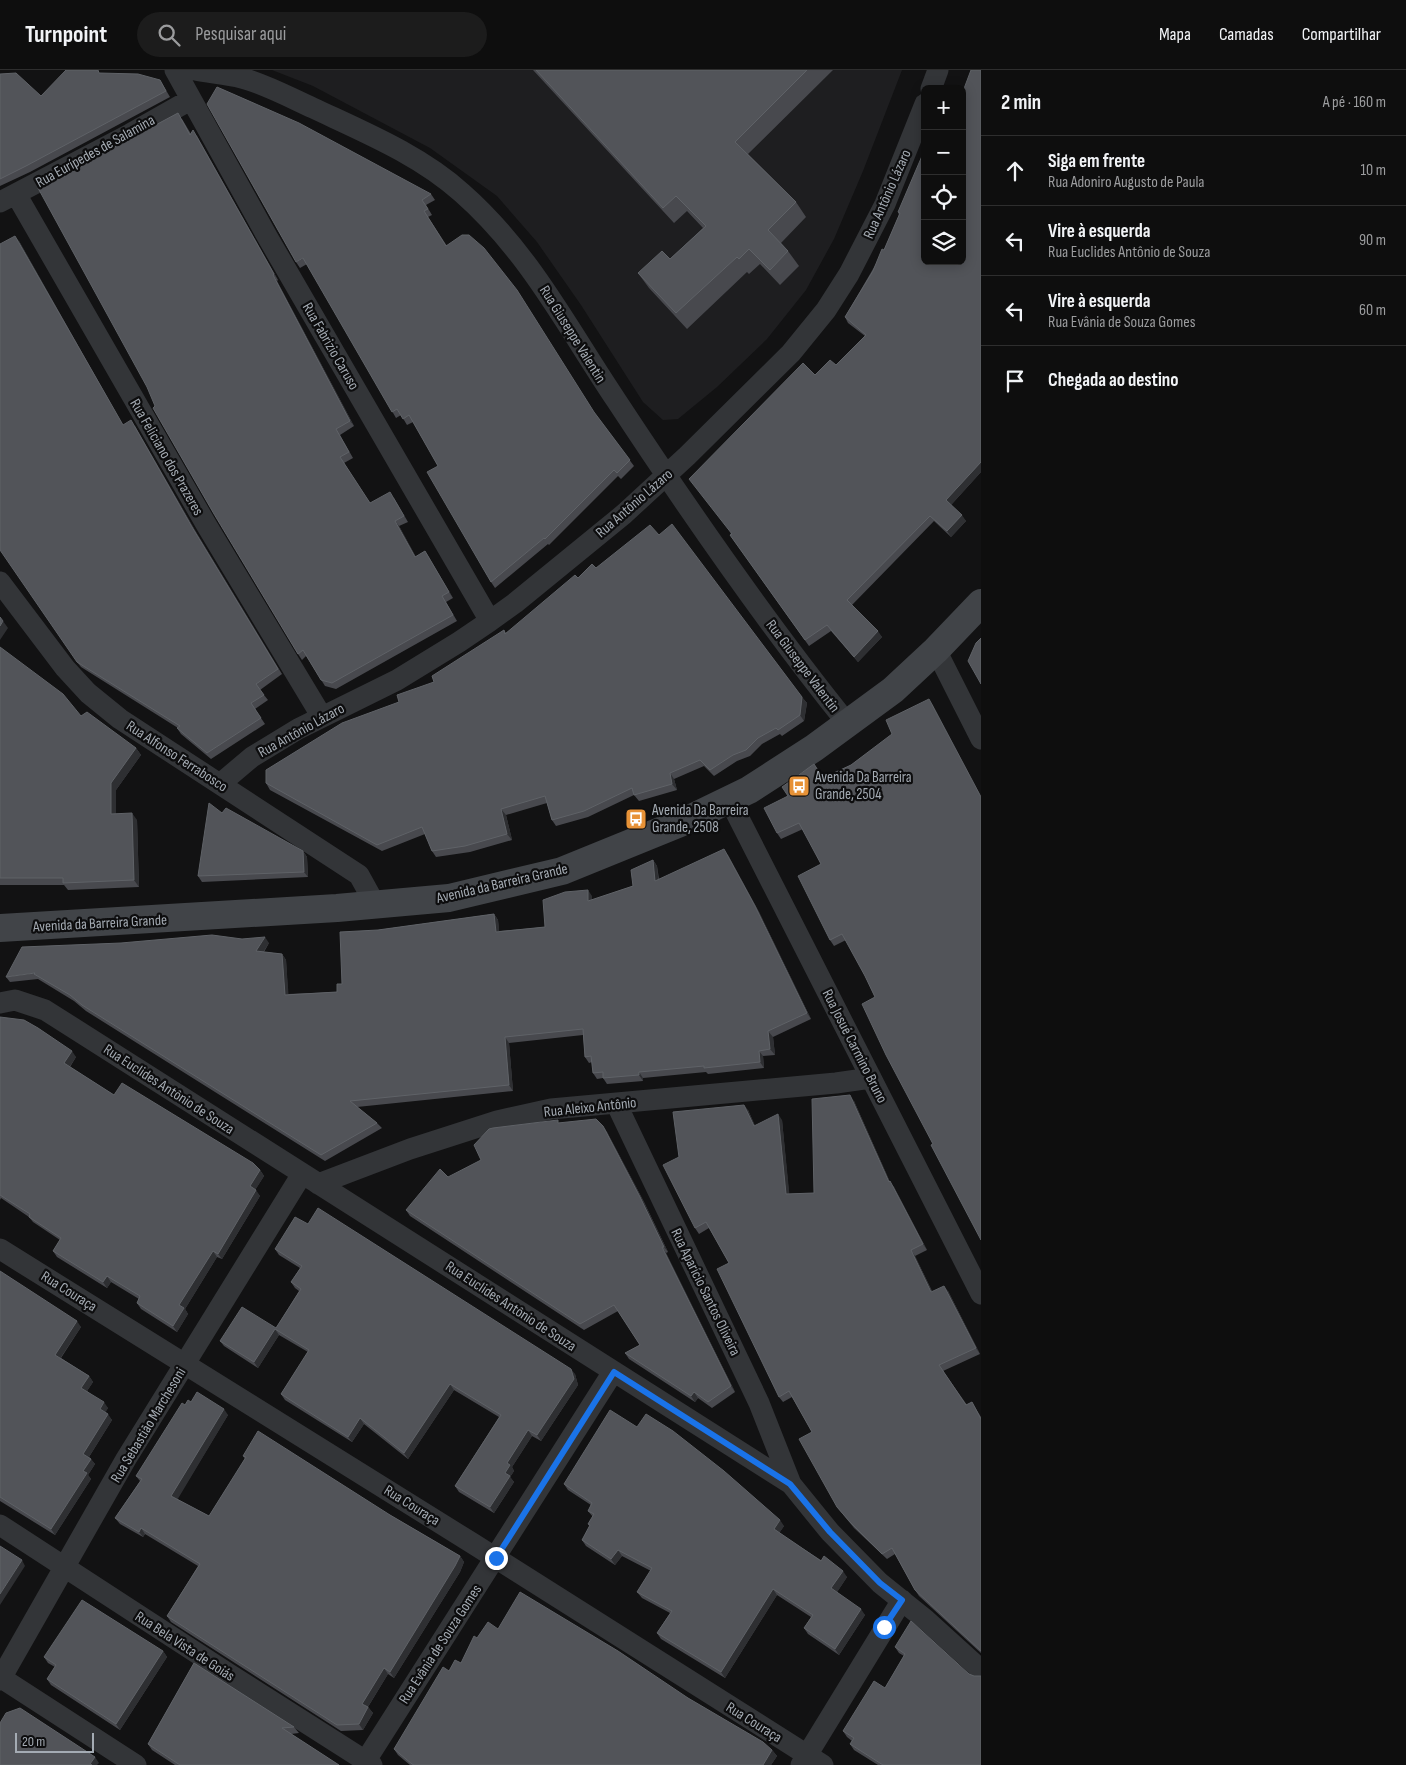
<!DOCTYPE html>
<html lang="pt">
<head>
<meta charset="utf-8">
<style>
  body { margin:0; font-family:"Sofia Sans Condensed",sans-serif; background:#1c1c1c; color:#f1f3f6 }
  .controls { position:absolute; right:15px; top:15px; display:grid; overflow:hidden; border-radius:8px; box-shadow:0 2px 12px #0003 }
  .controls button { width:45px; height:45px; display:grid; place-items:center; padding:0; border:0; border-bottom:1px solid #2e2e2e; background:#0e0e0e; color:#f1f3f6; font:25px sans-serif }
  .scale { position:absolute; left:15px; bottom:12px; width:79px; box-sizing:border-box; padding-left:5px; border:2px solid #a4abb3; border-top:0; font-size:14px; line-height:18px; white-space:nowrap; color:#a4abb3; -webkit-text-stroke:4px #0d0d0e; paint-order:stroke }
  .stop { position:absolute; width:15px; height:15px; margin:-11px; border:4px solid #1a73e8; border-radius:50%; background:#fff }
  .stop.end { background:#1a73e8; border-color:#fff; box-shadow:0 1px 5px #0008 }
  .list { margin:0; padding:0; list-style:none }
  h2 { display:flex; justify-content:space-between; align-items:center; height:65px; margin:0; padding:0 20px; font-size:21px }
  h2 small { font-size:16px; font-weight:400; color:#9b9c9e }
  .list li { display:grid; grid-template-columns:32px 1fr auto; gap:15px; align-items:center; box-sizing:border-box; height:70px; padding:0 20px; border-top:1px solid #2e2e2e }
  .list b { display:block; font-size:19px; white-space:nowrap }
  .list p { margin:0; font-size:16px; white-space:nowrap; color:#9b9c9e }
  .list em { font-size:16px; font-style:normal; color:#9b9c9e }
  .icon { flex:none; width:28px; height:28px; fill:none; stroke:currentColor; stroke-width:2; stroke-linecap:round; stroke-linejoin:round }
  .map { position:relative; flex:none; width:981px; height:1695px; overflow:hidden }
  header { display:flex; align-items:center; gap:30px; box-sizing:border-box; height:70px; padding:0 25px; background:#0e0e0e; border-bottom:1px solid #2e2e2e }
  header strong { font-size:24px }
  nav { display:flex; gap:28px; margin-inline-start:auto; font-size:18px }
  .search { width:350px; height:45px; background:#1c1c1c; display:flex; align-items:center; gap:12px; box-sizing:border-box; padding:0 18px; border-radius:28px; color:#9b9c9e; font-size:19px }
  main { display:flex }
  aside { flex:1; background:#0e0e0e }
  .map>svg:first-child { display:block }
  .built { fill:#1e1e20 }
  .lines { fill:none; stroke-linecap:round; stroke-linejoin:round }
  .minor { stroke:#333538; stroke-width:21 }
  .secondary { stroke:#414448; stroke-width:28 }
  .wall { fill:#48494e }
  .shaded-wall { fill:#2e2f32 }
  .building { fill:#525459; stroke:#5f6267 }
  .route { stroke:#1a73e8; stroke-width:6 }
  .labels { text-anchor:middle; stroke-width:4.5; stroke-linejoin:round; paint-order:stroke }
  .street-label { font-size:15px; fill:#a4abb3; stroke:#0d0d0e }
  .poi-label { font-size:15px; fill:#a4abb3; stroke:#0d0d0e; text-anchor:start }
</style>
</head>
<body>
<header>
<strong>Turnpoint</strong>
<div class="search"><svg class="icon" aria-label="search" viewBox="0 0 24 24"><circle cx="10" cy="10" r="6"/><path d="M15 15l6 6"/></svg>Pesquisar aqui</div>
<nav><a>Mapa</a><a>Camadas</a><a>Compartilhar</a></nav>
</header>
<main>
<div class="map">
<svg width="981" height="1695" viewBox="0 0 981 1695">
  <rect width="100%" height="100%" fill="#121213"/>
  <!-- built -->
  <path class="built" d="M272,0H902L863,101L834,169L806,220L767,269L717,317L678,349L663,350L643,332L581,235L537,172L497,126L430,78L313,16Z"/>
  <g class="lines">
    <!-- minor -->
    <path class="minor" d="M175,0L268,168L490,551
      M195,0C210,3 227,4 242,8C265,14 291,28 313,38C364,62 420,85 462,123C529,182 567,257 616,330C689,441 764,550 847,653
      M931,19L938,0
      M16,124L207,456L322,647
      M0,132L130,64L190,30
      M0,512L65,598L88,623L120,649L359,805L375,834
      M936,580L981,669
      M220,714L252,687L298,659L397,610L459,572L490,551L515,533L624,444L687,386L791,283L826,240L849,204L885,134L925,34
      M729,729L981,1224
      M0,933L15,930L45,940L791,1414L830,1462L880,1513L926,1550L981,1600
      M616,1033L759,1333L791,1414
      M318,1114L410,1079L497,1051L551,1039L836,1013L871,1008
      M0,1179L472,1473L823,1695
      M0,1455L229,1604L372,1695
      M0,1607L136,1695
      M0,1610L126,1389L302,1104
      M363,1695L613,1302
      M801,1695L902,1530"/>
    <!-- secondary -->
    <path class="secondary" d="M0,858L337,838L449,828L562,801L685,751L749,720L814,678L893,620L936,580L981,533"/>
  </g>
  <!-- wall -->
  <path class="wall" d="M533,0H833L748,84L796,132L806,147L781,173L788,181L799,196L780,215L760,194L749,204L747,202L687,259L649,218L638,203L670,189L703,158L687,141L674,153Z
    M981,0V402L951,435L966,451L951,467L934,451L852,535L882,567L858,592L831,561L809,576L730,465L815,305L836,295L865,266L848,253L845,247L884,180L899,145L898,142Z
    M100,3L160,10L170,27L30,102L0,116V4L41,26Z
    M182,49L191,64L197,66L278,210L277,211L354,356L340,365L353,388L344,393L370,433L394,428L408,452L399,456L416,487L425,481L453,528L446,532L457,551L336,619L325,616L306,586L302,590L298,584L155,336Z
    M431,124L435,130L426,135L432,145L428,147L447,176L596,345L634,396L621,409L618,406L549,475L548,474L495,518L491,512L438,396L413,352L407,355L401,345L396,348L307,194L300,198L296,192Z
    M19,171L123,355L135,356L196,462L282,604L260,620L268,630L255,639L265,654L211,689L181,664L177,658H178L81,597L77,592Z
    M659,465L807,633L804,651L782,666L780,664L762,674L750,686L737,691L714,706L704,696L674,709L677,720L639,731L634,725L588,747L556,756L552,750L547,733L506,745L512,770L470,782L436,787L432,781L425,764L382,781L270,720L266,713L434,612L504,560L506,563L578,508L596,498Z
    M0,577L81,646L136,678L141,685L116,720V744L137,750L139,817L68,820L64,815H0Z
    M933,635V1074L875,927L865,906L846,870L834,876L830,870L821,794L803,759L781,769L777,763L823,708L851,695Z
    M222,743L303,781L307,787L308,807L202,812L198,806Z
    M728,785L759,842L811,949L773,967L775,985L763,986L764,998L708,1004L706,1002L643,1008V1011L607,1014L603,1008L597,1009L593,1003L592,992L589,993L585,987L583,965L509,973L513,1021L357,1037L377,1053L382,1058L325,1091L86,941L74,931L38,909L10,912L6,907L269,873L264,882L282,884L286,890L288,924L337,922L378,860L494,844L498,850L499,861L545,857L592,826V830L633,816L653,790L657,796L659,809Z
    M0,947L76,987L70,997L114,1025L260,1100L264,1106L255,1120L260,1126L222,1189L217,1187L185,1239L188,1244L177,1262L141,1239L137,1233L139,1229L111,1212L107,1218L57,1187L53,1181L60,1170L33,1152L29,1147L1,1128L0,1130Z
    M854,1031L890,1112L894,1117L927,1180L915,1186L932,1221H948L980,1284L943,1301L967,1335L972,1332L981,1347V1583L919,1526L915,1520L895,1484L887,1489L854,1458L837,1437L812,1362L792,1327L783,1332L779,1327L729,1193L709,1158L699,1164L695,1158L679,1087L748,1040L755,1056L782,1050L789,1124L814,1123Z
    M560,1053L603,1056L607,1062L644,1132L668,1182L666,1183L735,1322L712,1338L698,1328L695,1332L629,1289L625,1283L640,1275L618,1241L584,1260L410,1146L406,1140Z
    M275,1179L575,1304L578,1315L541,1371L532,1366L512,1397L514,1401L510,1407L514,1412L494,1443L459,1422L455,1416L499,1347L454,1320L408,1389L364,1354L352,1372L285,1330L281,1324L308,1282L279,1265L258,1298L224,1276L220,1271L276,1258L299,1221L295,1218L291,1212L300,1198L279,1185Z
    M0,1201L81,1257L61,1288L89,1306L93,1312L87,1321L108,1338L105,1342L112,1350L89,1387L95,1394L88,1405L91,1409L55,1465L0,1431Z
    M191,1332L228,1345L177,1429L209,1446L245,1389L243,1386L390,1445L460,1486L464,1492L460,1502L394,1608L388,1604L368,1637L373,1643L363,1660L341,1661L171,1552L167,1546L198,1496L145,1464L143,1467L120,1454L115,1448L140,1411L136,1406L185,1335Z
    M564,1414L784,1456L779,1463L847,1507L837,1522L865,1545L839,1585L808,1564L804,1558L811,1547L777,1525L725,1608L661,1569L657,1563L670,1543L642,1528L637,1522L651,1501L622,1486L615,1495L586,1476L582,1470L590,1457L588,1454L593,1447L588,1441L591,1435L568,1420Z
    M498,1559L688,1628L772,1680L777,1686L771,1695H410L398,1685L394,1679L449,1601L461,1593L477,1568Z
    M895,1577L969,1604L974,1606L981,1695H878L854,1680L850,1674L852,1671L847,1667L843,1661L885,1618L904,1586L899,1583Z
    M163,1581L167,1587L120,1660L51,1615L47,1609L55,1597L48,1593L44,1587Z
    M194,1593L294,1657L299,1663L291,1664L339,1695H175L152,1680L148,1674Z"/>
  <!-- shaded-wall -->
  <path class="shaded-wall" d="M193,60L197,66L278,210L274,204Z
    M15,166L19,171L126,361L123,355Z
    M273,205L277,211L354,356L350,351Z
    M131,350L196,462L282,604L192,457Z
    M981,392V402L950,436L946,430Z
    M962,445L966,451L951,467L947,461Z
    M395,451L399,456L419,493L415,487Z
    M425,481L429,487L453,528L449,522Z
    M3,551L8,558L0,570V556Z
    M878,561L882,567L858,592L854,587Z
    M802,627L807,633L804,651L800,645Z
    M929,629L933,635L981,726V727Z
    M136,678L141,685L116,720V751L111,744V713Z
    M670,703L674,709L677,720L672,714Z
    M501,739L506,745L512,770L507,764Z
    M132,743L137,750L139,817L134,810Z
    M724,779L728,785L759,842L811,949L807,943Z
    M303,781L307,787L308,807L304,802Z
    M653,790L657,796L659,816L655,811Z
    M588,820L592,826V837L588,831Z
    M494,844L498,850L500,868L496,862Z
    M265,867L269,873L260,887L256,881Z
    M282,884L286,890L289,931L285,925Z
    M768,961L773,967L775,985L770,979Z
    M505,967L509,973L513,1021L509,1015Z
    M72,981L76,987L68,999L64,993Z
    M759,981L763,986L764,998L760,992Z
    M639,1002L643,1008V1011L639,1005Z
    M850,1025L854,1031L890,1112L894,1117L927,1180L923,1174L889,1112Z
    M744,1035L748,1040L758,1062L754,1056Z
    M778,1044L782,1050L790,1130L786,1124Z
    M603,1056L607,1062L644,1132L668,1182L664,1177Z
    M260,1100L264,1106L254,1122L250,1116Z
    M256,1120L260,1126L222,1189L218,1184Z
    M662,1177L666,1183L735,1322L731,1316Z
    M911,1180L915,1186L935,1228L931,1222Z
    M213,1181L217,1187L185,1239L188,1244L177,1262L173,1256L179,1235Z
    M107,1206L111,1212L107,1218L103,1212Z
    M944,1216L948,1221L980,1284L976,1278Z
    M77,1251L81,1257L59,1290L55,1285Z
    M275,1259L279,1265L258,1298L254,1292Z
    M571,1299L575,1304L578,1315L541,1371L537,1365Z
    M89,1306L93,1312L85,1324L81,1318Z
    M450,1314L454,1320L408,1389L404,1383Z
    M694,1322L698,1328L695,1332L691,1326Z
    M104,1332L108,1338L104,1345L100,1339Z
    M224,1339L228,1345L176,1432L171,1426Z
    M108,1344L112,1350L87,1390L83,1384Z
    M360,1348L364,1354L352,1372L348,1367Z
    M528,1360L532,1366L512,1397L514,1401L510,1407L514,1412L494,1443L490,1437L505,1403L507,1393Z
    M91,1389L95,1394L88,1405L91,1409L55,1465L51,1459L83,1401Z
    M780,1450L784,1456L778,1465L774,1459Z
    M141,1458L145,1464L143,1467L139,1462Z
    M618,1480L622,1486L615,1495L611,1489Z
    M460,1486L464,1492L460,1502L394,1608L390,1602Z
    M22,1490L25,1496L0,1535V1524Z
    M843,1501L847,1507L836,1524L831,1518Z
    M773,1519L777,1525L725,1608L721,1602Z
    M861,1539L865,1545L839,1585L835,1579Z
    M163,1581L167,1587L120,1660L116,1654Z
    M384,1598L388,1604L366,1640L362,1634Z
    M368,1637L373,1643L363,1660L359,1654Z
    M772,1680L777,1686L771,1695H763Z
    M95,1687L99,1693L97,1695H91L90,1694Z"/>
  <!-- building -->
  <path class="building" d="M66,0H98L99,3L138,4L160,10L166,21L26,96L0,109V4L16,3L41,26Z
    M536,0H807L735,72L796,132L768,160L788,181L770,200L749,179L739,189L737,187L676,243L638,203L662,181L670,189L706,156L676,126L663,138Z
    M971,0H981V392L946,430L962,445L947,461L930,446L847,530L878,561L854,587L827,555L805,570L730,465L732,464L689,409L803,293L815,305L830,290L836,295L866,265L845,247L873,201L882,179L884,180L900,143L898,142L925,79V191H962V24Z
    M217,17L299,53L431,124L422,130L428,139L424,141L446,176L462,165H469L484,178L517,220L594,342L630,390L617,403L614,400L545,469L544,468L491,512L427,402L438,396L409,345L403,349L397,339L392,342L303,188L296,192L207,34Z
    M178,43L190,65L193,60L274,204L273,205L350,351L336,359L349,382L340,387L370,433L390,422L404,446L395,451L415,487L425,481L449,522L442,526L453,545L332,613L321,610L303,580L298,584L214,444L153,338L155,336L147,317L38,118Z
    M15,166L123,355L131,350L192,457L278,599L256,614L264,625L251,633L261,648L207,683L177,658L180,656L77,592L0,480V174Z
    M672,454L802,627L800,645L778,660L776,658L758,668L746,680L733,685L710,700L700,690L670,703L672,714L634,725L632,718L584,741L552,750L545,726L501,739L507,764L465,776L432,781L422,757L377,775L266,713V700L342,653L399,632L397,625L434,612L432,606L504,560L505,564L575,505L578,508L592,494L596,498L650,455L659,465Z
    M0,547L3,551L0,556Z
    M981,568V614L968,591L976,573Z
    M0,577L63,624L81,646L87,642L136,678L111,713V744L132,743L134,810L63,813V808H0Z
    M929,629L981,727V1170L931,1075L933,1074L886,985L862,934L875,927L865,906L842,864L830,870L798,806L821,794L799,753L777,763L764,738L788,726L782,717L814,694L823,708L851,695L892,664L886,650Z
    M209,733L222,743L226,738L303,781L304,802L198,806Z
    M724,779L755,836L807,943L768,961L770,979L759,981L760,992L704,998V996L639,1002V1005L603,1008V1002L593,1003L591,986L585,987L583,959L505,967L509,1015L350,1031L377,1053L321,1085L82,935L70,925L34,904L35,903L6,907L22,877L121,873L212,865L242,869L265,867L256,881L282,884L285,925L337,922V914H342L340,862L378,860L494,844L496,862L545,857L543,830L565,822L588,820V831L633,816L631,800L653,790L655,811Z
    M0,947L24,950L38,958L72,981L64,993L114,1025L122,1013L253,1093L260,1100L250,1116L256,1120L218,1184L213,1181L179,1235L184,1238L173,1256L137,1233L140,1226L107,1206L103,1212L53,1181L61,1168L29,1147L30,1144L0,1125Z
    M850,1025L889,1112L890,1111L923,1174L911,1180L931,1222L944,1216L976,1278L939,1295L966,1335L972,1332L981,1349V1581L915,1520L892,1478L882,1484L850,1452L837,1437L799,1369L812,1362L789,1321L779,1327L717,1199L729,1193L706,1152L695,1158L663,1095L679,1087L673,1042L744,1035L754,1056L778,1044L786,1124L814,1123L812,1029Z
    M596,1049L603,1056L640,1127L664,1177H662L731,1316L708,1332L694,1322L691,1326L625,1283L640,1275L614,1235L580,1254L406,1140L440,1099L448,1107L481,1090L474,1075L489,1059L493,1058L558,1050V1053Z
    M318,1138L571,1299L574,1309L537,1365L528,1360L507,1393L510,1395L505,1403L510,1406L490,1437L455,1416L501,1345L450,1314L404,1383L360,1348L348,1367L281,1324L309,1280L275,1259L254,1292L220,1271L242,1237L276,1258L301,1219L291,1212L302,1196L275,1179L295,1147L308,1154Z
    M0,1201L77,1251L55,1285L89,1306L81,1318L104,1332L100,1339L108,1344L83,1384L91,1389L83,1401L87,1403L51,1459L0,1427Z
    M197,1322L224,1339L171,1426L209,1446L246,1387L243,1386L258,1361L390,1445L460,1486L455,1496L390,1602L384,1598L362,1634L368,1637L359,1654L337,1655L167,1546L200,1494L141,1458L139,1462L115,1448L142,1409L136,1406L182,1333L185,1335L188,1330L191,1332Z
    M610,1340L637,1357L646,1344L673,1361L724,1401L780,1450L774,1459L821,1491L824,1486L843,1501L831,1518L861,1539L835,1579L804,1558L813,1545L773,1519L721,1602L657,1563L672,1541L637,1522L652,1498L618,1480L611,1489L582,1470L590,1455L588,1454L594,1444L588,1441L592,1433L564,1414Z
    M0,1476L22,1490L0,1524Z
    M520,1522L618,1581L688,1628L763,1672L772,1680L763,1695H414L412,1694L394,1679L443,1597L449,1601L455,1590L461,1593L474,1566L477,1568L488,1552L498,1559Z
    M82,1530L163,1581L116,1654L47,1609L56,1595L44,1587Z
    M911,1551L969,1604L974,1606H981V1695H883L850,1674L854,1668L843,1661L874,1611L885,1618L905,1584L895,1577Z
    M194,1593L294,1657L282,1658L339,1695H180L148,1674Z
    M20,1638L95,1687L90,1694L92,1695H0V1653L6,1643Z"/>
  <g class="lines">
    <!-- route -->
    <path class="route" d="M496,1488L614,1302L790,1414L830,1462L880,1513L902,1530L884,1557"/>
  </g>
  <!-- icons -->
  <defs>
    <g id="bus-square" transform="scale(1.125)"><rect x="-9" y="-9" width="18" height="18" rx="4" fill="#e79237" stroke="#0d0d0e"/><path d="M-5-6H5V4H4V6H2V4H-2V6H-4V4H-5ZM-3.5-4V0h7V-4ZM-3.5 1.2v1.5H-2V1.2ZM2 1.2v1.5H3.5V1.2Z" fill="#fff"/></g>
  </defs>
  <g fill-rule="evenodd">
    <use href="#bus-square" x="799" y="716"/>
    <use href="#bus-square" x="636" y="749"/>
  </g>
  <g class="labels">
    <!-- street labels -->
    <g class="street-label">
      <text transform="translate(95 81) rotate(-29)" y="5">Rua Eurípedes de Salamina</text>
      <text transform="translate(887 124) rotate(-66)" y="5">Rua Antônio Lázaro</text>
      <text transform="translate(573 264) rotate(58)" y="5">Rua Giuseppe Valentin</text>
      <text transform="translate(331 276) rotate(60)" y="5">Rua Fabrizio Caruso</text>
      <text transform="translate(167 387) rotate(60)" y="5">Rua Feliciano dos Prazeres</text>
      <text transform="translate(634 433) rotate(-41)" y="5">Rua Antônio Lázaro</text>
      <text transform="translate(803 596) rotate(53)" y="5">Rua Giuseppe Valentin</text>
      <text transform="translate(301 660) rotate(-29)" y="5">Rua Antônio Lázaro</text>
      <text transform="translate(177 686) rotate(33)" y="5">Rua Alfonso Ferrabosco</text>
      <text transform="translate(502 813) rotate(-13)" y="5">Avenida da Barreira Grande</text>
      <text transform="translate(100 853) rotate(-3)" y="5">Avenida da Barreira Grande</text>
      <text transform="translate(855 976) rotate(63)" y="5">Rua Josué Carmino Bruno</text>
      <text transform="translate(169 1019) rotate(33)" y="5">Rua Euclides Antônio de Souza</text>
      <text transform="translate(590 1037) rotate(-6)" y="5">Rua Aleixo Antônio</text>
      <text transform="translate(69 1221) rotate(32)" y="5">Rua Couraça</text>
      <text transform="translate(706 1222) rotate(64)" y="5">Rua Aparício Santos Oliveira</text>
      <text transform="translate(511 1236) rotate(33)" y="5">Rua Euclides Antônio de Souza</text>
      <text transform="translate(148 1355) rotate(-59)" y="5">Rua Sebastião Marchesoni</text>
      <text transform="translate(412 1435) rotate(32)" y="5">Rua Couraça</text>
      <text transform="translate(440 1574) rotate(-57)" y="5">Rua Evânia de Souza Gomes</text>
      <text transform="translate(185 1576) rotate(33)" y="5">Rua Bela Vista de Goiás</text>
      <text transform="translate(754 1652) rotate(32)" y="5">Rua Couraça</text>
    </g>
    <!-- poi labels -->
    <g class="poi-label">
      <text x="815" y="712">Avenida Da Barreira<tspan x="815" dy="17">Grande, 2504</tspan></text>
      <text x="652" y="745">Avenida Da Barreira<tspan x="652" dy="17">Grande, 2508</tspan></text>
    </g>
  </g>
</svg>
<div class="controls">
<button>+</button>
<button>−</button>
<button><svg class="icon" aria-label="locate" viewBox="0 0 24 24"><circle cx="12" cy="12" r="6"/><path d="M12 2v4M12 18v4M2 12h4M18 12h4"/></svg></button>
<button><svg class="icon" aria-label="layers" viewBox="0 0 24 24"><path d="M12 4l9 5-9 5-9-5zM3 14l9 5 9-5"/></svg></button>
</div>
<div class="scale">20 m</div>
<div class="stop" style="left:884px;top:1557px"></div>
<div class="stop end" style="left:496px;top:1488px"></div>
</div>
<aside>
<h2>2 min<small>A pé · 160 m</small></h2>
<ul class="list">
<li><svg class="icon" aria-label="ahead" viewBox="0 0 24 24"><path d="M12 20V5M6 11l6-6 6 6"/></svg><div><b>Siga em frente</b><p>Rua Adoniro Augusto de Paula</p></div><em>10 m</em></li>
<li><svg class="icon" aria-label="left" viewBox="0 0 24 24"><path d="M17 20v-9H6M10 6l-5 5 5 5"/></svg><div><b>Vire à esquerda</b><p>Rua Euclides Antônio de Souza</p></div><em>90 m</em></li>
<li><svg class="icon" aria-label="left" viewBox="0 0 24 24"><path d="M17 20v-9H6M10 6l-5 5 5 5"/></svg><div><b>Vire à esquerda</b><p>Rua Evânia de Souza Gomes</p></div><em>60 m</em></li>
<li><svg class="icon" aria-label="arrive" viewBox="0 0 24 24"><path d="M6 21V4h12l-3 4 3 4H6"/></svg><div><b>Chegada ao destino</b></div></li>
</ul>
</aside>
</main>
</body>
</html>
